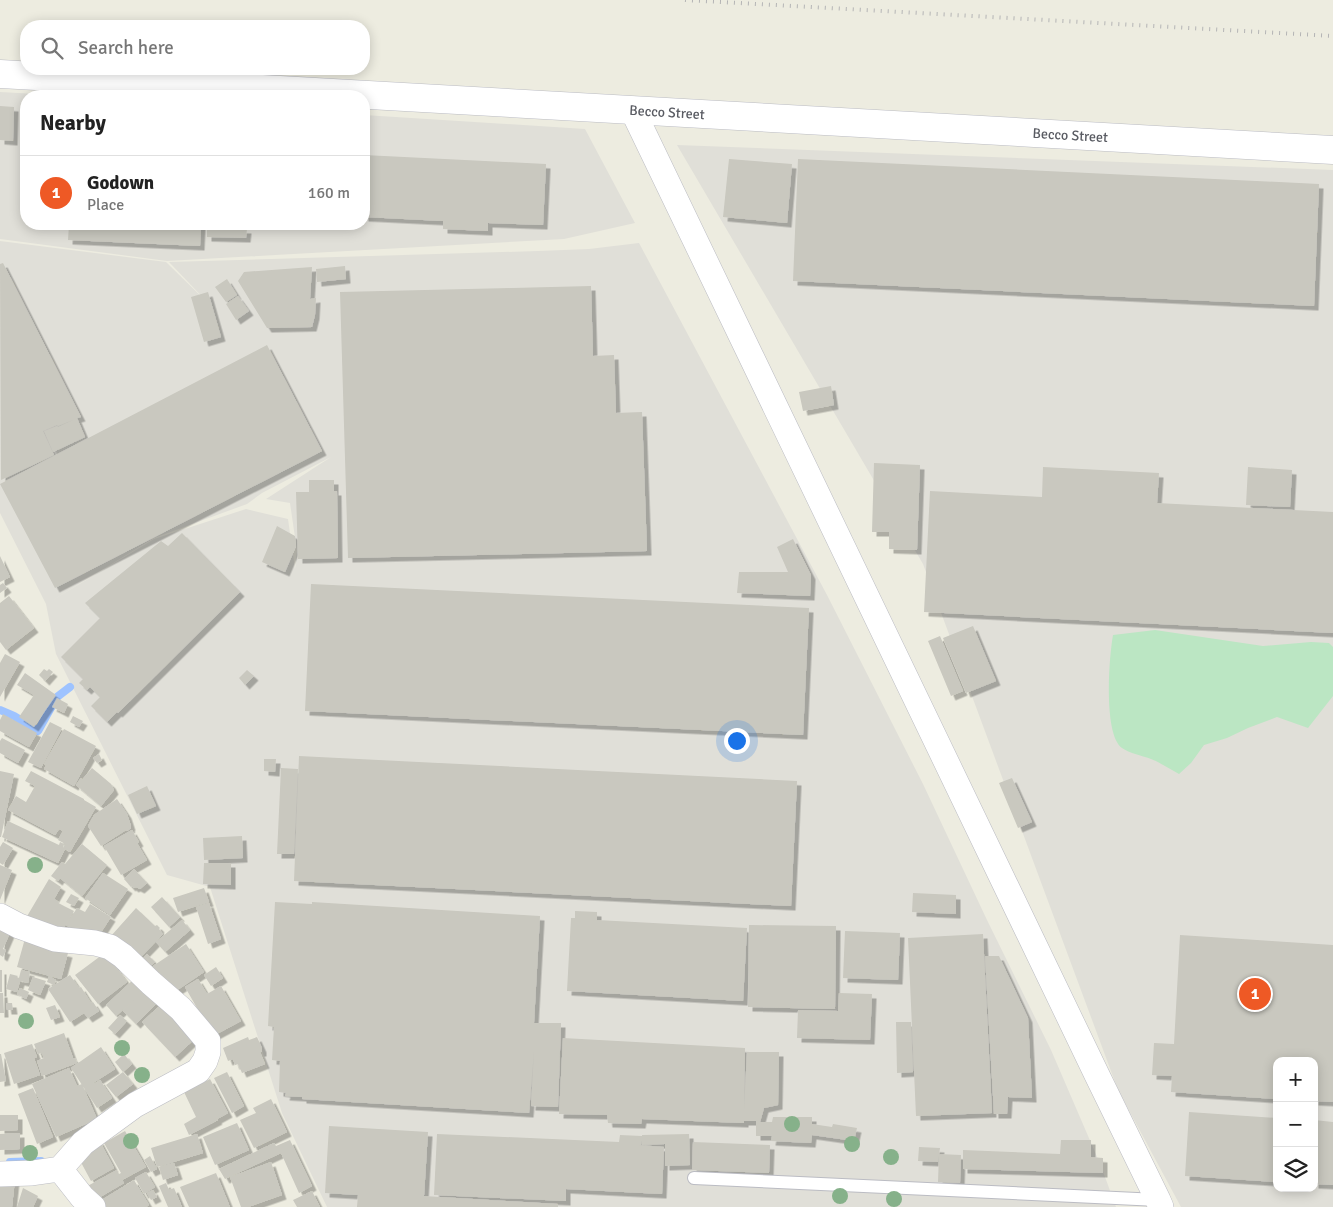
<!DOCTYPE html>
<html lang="en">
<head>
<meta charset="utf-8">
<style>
  body { margin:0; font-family:Signika,sans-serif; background:#f6f6f6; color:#222 }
  .controls { position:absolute; right:15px; bottom:15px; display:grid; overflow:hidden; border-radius:10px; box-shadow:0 2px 12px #0003 }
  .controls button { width:45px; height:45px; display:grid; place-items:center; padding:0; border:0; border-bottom:1px solid #e0e0e0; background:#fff; color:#222; font:25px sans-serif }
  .you { position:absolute; left:736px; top:740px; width:18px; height:18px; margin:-12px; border:4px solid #fff; border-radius:50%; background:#1a73e8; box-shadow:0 0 0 8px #1a73e833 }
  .badge { display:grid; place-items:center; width:32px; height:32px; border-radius:50%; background:#ee5925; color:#fff; font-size:16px; font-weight:700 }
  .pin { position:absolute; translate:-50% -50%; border:2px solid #fff; box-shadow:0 1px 5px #0006 }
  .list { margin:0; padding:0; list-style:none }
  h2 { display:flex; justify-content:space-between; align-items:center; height:65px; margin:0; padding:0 20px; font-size:21px }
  h2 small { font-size:16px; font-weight:400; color:#767676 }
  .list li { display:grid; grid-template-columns:32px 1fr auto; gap:15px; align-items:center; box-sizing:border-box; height:75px; padding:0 20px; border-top:1px solid #e0e0e0 }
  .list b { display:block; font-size:19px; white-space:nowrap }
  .list p { margin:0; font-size:16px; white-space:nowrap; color:#767676 }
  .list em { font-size:16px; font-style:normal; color:#767676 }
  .icon { flex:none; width:28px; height:28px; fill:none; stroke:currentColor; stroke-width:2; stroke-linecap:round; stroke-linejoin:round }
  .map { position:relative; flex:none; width:1333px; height:1207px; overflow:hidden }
  .search { position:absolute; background:#fff; box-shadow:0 2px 12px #0003; left:20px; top:20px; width:350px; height:55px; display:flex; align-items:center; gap:12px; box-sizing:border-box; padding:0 18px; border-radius:20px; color:#767676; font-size:19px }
  .panel { position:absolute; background:#fff; box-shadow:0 2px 12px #0003; left:20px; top:90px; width:350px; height:140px; border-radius:20px }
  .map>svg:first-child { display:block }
  .industrial { fill:#e0dfd8; fill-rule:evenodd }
  .green { fill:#bbe6c3 }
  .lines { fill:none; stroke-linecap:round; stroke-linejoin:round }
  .stream { stroke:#9ec3ff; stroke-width:8 }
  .building { fill:#c9c8bf; filter:url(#shadow) }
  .service-casing { stroke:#bbbcc3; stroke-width:14 }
  .minor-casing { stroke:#bbbcc3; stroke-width:26 }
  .tertiary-casing { stroke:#bbbcc3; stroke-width:29 }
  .service { stroke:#fff; stroke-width:12 }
  .minor { stroke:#fff; stroke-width:25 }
  .tertiary { stroke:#fff; stroke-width:28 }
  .rail { stroke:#b4b4b5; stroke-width:4; stroke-dasharray:1 6; stroke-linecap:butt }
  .tree { fill:#86b18a }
  .labels { text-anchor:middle; stroke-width:4.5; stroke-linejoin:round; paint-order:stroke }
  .street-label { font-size:14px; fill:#595b62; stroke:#fff }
</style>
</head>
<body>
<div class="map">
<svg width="1333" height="1207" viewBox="0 0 1333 1207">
  <defs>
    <filter id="shadow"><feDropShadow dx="4.5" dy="4.5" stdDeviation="0" flood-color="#0004"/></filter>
  </defs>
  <rect width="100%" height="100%" fill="#edece0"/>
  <!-- industrial -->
  <path class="industrial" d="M0,92L74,96H26V224H364V115L585,129L635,223L564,239L167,261L0,239Z
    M677,145L1333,170V1207H1181L1118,1090L923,564ZM1277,1061H1314V1188H1277Z
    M0,241L166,262L210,305L169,262L538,251L589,249L639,243L827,595L923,784L987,920L1051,1050L1101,1166L1116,1207H327L282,1113L210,887L167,875L56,654L46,604L0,513ZM331,457L266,499L290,503L297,551L295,569L288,519L246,509L154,539L48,603L154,538L247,504L262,493Z"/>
  <!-- green -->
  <path class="green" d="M1155,630L1263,646L1311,642L1329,643L1333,647V696L1308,728L1277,717L1248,728L1227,738L1204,745L1191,763L1179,774C1170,769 1161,763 1151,759C1143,756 1129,753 1122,748C1103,734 1109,657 1113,635Z"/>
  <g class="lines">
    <!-- stream -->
    <path class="stream" d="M0,710L14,716L38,731L57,697L70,687
      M10,1162L41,1161"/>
  </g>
  <!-- building -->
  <path class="building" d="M0,106L14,107L13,141L0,140Z
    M21,111L26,112V140H20Z
    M364,155L546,164L543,225L488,223V231L443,229V221L364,217Z
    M729,159L792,164L787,223L723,217Z
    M798,159L1319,184L1314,306L793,281Z
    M69,224H201L200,246L68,240Z
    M207,228L247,229L246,238L207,237Z
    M3,263L81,417L77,418L85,437L53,452L44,431L57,426L58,427L73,420L58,426L57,425L43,431L54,455L1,480L0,264Z
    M345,266L346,279L317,282L316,269Z
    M312,267L310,299L316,298L315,315L312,327L267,328L238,281L244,272Z
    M227,279L237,295L226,302L215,287Z
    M591,286L593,356L614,355L616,413L642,412L647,551L348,558L340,292Z
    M208,292L221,337L204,342L191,297Z
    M238,296L249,311L236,320L226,304Z
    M267,345L322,451L55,588L0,484Z
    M831,386L834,405L803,411L799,392Z
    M874,463L920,465L917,550L889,549V532H872Z
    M1043,467L1159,473L1157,503L1333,512V633L924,612L930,491L1042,497Z
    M1248,467L1292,470L1290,507L1246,505Z
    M309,480H334V491H337L338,558L298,559L296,492H309Z
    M277,526L295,536L296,546L285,572L262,562Z
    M182,533L240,592L118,713L117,712L107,722L91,706L100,697L90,687L87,690L79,683L83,679L61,657L100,618L85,603L161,541L168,546Z
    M793,539L811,575L810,596L737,593L739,572H788L777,547Z
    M0,556L10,577L0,582Z
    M3,583L7,588L0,593V585Z
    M311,584L809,608L803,735L305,711Z
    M9,596L34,628L6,650L0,642V603Z
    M973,626L996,681L966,693L943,638Z
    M940,636L963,691L951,696L928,641Z
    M5,654L20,662L0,697V663Z
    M44,669L47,671L49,669L53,672L45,681L39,675Z
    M247,670L254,676L245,685L239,678Z
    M25,673L56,695L34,727L19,717L34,695L17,685Z
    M57,698L68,704L64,713L52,707Z
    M3,714L37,733L29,747L0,731V720Z
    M73,716L83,721L79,727L70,722Z
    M50,722L62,728L41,768L28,762Z
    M64,729L96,746L74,786L44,769L46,765L44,764Z
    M2,738L25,750L18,763L0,753V741Z
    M99,754L102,760L97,763L93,758Z
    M299,756L797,781L791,906L294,881Z
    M264,759H276L275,772L264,771Z
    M92,768L111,784L114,790L101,806L76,785L81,778L82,780Z
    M281,768L298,769L294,854H277Z
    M0,771L14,774L1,837H0Z
    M31,771L84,799V800L96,807L70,852L65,849L58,863L2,837L8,821L59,845L60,842L64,844L63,848L65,844L69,846L58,840L63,831L59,829L55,835L8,810L16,796L26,802L35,786L25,781Z
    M1012,778L1032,822L1018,828L999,783Z
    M147,786L156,806L137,814L128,795Z
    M117,799L127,814L131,826L130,827L131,828L127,831L126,830L101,846L88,826L94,815Z
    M132,830L139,842L137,843L147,860L121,875L104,846Z
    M242,836L243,858L204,860L203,838Z
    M3,842L13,848L3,865L0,863V847Z
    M82,844L107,865L82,896L60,878L58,881L51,876L62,862L65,864Z
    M204,863H231V885L203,884Z
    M0,865L12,870L0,900Z
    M134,869L147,883L140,889L136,887L134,888L132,886L131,887L124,879Z
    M103,873L128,889L110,915L85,898Z
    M49,879L61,887L54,899L59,902L58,903L74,911L58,937L26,918Z
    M204,888L209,902L178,912L173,898Z
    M913,893L956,895V914L912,912Z
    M71,894L79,898L74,906L66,902Z
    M162,897L180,917L169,927L151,907Z
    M275,902L312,904V902L540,916L534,1023H561L558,1107L531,1106L534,1051L529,1113L302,1099V1097L285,1096L286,1093L279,1092L280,1061L272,1060L274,1027L268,1026Z
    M209,903L221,939L208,944L196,907Z
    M90,904L111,917L96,940L80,934L66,925L77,908L85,912Z
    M136,908L155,926L157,925L160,928L159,929L163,934L137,961L111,936Z
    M575,911L597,912V920L747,928L743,1001L567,991L571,918H575Z
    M182,920L190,930L165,952L156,942Z
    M0,923L12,928L3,949L6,950L3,957L0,955Z
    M749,925L836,926L835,1009L748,1007Z
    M845,931L900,933L898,980L843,978Z
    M983,934L992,1113L916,1116L908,938Z
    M26,935L55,950L68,953L61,979L17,967Z
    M1180,935L1333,945V1102L1314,1101V1061H1277V1099L1171,1092L1172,1076L1152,1075L1154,1043L1174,1044Z
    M186,944L204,972L170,995L150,968Z
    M110,949L120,962L115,966L127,982L98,1004L75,975Z
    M147,954L155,962L147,970L139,962Z
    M985,956H999L1028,1018L1032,1098L1008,1097L1007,1114H994Z
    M216,967L223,978L211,986L204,975Z
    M0,970H2V992H0Z
    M21,970L30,972L28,983L20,981L17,992L6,989L10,974L18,976L17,977L19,978Z
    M70,975L79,988L81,987L91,1003L93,1002L99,1011L88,1018L84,1013L70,1022L48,989Z
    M49,976L56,980L54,985L47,982Z
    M33,977L46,981L40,995L28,990Z
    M134,979L162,998L136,1024L123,1011L134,1000L116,1016L106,1005Z
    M198,979L207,994L221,986L241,1021L213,1036L185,987Z
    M20,988L29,992L26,999L17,994Z
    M0,993H3L4,1013H0Z
    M839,993L872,994L870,1040L797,1038L798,1010L838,1011Z
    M166,1000L199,1035L175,1057L142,1022Z
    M6,1003H12L13,1010H7Z
    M55,1005L60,1017L51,1020L46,1008Z
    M120,1015L127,1021L115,1034L108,1028Z
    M896,1022H911L913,1072L897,1073Z
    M64,1033L73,1058H75L77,1063L42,1076L37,1061L44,1058L42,1053L38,1054L34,1044Z
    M248,1037L249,1040L257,1037L262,1048V1052H260L265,1064L242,1073L238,1064L235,1065L233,1059L228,1061L223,1048Z
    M563,1038L745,1048L744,1110L747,1052H779L778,1105L764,1108L760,1122H772L773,1117H812V1124L832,1127L833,1124L857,1128L854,1141L812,1135L811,1143L771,1141L772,1136H756V1121H744V1123L642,1119L641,1124L608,1123L607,1115L559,1114Z
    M32,1044L37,1057L34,1058L40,1075L14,1084L4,1053Z
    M101,1047L115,1069L93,1083L94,1084L100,1080L112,1098L97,1108L71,1068Z
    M0,1054H1L6,1081L0,1082Z
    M124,1054L132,1064L123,1072L115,1062Z
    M69,1068L77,1086L82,1084L97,1119L56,1137L32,1084Z
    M123,1072L133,1084L116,1097L106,1085Z
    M227,1072L244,1106L232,1113L214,1078Z
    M210,1079L228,1113L217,1119L218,1120L189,1135L184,1124L196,1117L184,1092Z
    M33,1088L53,1137L37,1144L18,1094Z
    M271,1099L287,1132L254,1148L240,1120L256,1113L253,1108Z
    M1189,1112L1277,1118V1182L1185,1176Z
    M0,1115H18V1130L0,1131Z
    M1314,1120L1333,1122V1185L1314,1184Z
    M237,1123L249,1150L215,1165L203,1137Z
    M329,1126L428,1132L424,1196L558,1204V1207H357L358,1195L325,1193Z
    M125,1131L146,1167L122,1180L124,1183L90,1203L82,1189L117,1170L119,1174L121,1173L104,1143Z
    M20,1133V1149L0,1150V1134Z
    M197,1134L203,1153L157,1167L151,1148Z
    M437,1134L619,1142L620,1135L642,1136V1135L689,1134L690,1165L665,1166V1144L642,1145L641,1140V1145H639L664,1147L662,1194L566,1189V1201L434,1195Z
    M99,1140L114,1168L91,1181L76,1153Z
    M290,1140L312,1186L299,1193L281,1153L225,1179L219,1169L274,1143L276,1146Z
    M1061,1140H1091V1157L1103,1158V1173L963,1169V1150L1060,1154Z
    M693,1142L770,1145L769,1173L692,1170Z
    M919,1147L940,1148L938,1162L918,1161Z
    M939,1154L961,1155L960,1183L938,1182Z
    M150,1156L157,1169L151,1172L144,1160Z
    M271,1162L282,1195L248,1207H241L230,1177Z
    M174,1163L178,1175L163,1180L159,1167Z
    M146,1172L155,1187L144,1194L135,1178Z
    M216,1173L230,1207H189L180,1187Z
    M0,1178L15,1179L12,1207H0Z
    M134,1180L149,1205L146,1207H104L100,1201Z
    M166,1183L169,1190L174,1188L182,1207H168L159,1186Z
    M23,1188L38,1196L33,1207H17Z
    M153,1190L157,1197L151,1200L147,1193Z
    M312,1191L320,1207H297L293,1200Z"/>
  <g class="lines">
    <!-- service casing -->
    <g class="service-casing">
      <path id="service" d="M694,1178L1158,1200"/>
    </g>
    <!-- minor casing -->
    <g class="minor-casing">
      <path id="minor" d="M632,109L1096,1073L1158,1200L1161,1207
        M0,916L19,926L55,939L95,943L110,947L123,956L151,983L181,1009L208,1041V1052L205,1061L198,1071L135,1105L83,1143L60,1169
        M60,1169L82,1197L93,1207
        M0,1174L32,1173L60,1169"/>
    </g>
    <!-- tertiary casing -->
    <g class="tertiary-casing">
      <g id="tertiary">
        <path id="s1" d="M0,74L1333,150"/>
      </g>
    </g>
    <!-- service -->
    <use href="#service" class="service"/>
    <!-- minor -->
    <use href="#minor" class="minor"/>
    <!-- tertiary -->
    <use href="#tertiary" class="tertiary"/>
    <!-- rail -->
    <path class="rail" d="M685,0L1333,36"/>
  </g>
  <!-- trees -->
  <g class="tree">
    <circle cx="35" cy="865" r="8"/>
    <circle cx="26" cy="1021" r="8"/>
    <circle cx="122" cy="1048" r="8"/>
    <circle cx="142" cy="1075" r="8"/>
    <circle cx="792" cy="1124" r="8"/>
    <circle cx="131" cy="1141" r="8"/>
    <circle cx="852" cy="1144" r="8"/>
    <circle cx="30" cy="1153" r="8"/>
    <circle cx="891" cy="1157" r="8"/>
    <circle cx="840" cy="1196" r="8"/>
    <circle cx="894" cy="1199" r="8"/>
  </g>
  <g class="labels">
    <!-- street labels -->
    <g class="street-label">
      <text dy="5" stroke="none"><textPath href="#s1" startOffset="668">Becco Street</textPath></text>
      <text dy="5" stroke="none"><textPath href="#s1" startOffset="1072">Becco Street</textPath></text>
    </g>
  </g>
</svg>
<div class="controls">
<button>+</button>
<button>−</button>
<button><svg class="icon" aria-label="layers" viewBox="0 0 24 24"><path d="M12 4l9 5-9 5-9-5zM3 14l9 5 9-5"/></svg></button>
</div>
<div class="you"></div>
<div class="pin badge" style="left:1255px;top:994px">1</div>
<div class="search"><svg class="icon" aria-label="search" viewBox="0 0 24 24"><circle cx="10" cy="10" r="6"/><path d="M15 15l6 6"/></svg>Search here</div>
<section class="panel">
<h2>Nearby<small></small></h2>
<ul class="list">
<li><span class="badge">1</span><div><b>Godown</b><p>Place</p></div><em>160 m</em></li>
</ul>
</section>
</div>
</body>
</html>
